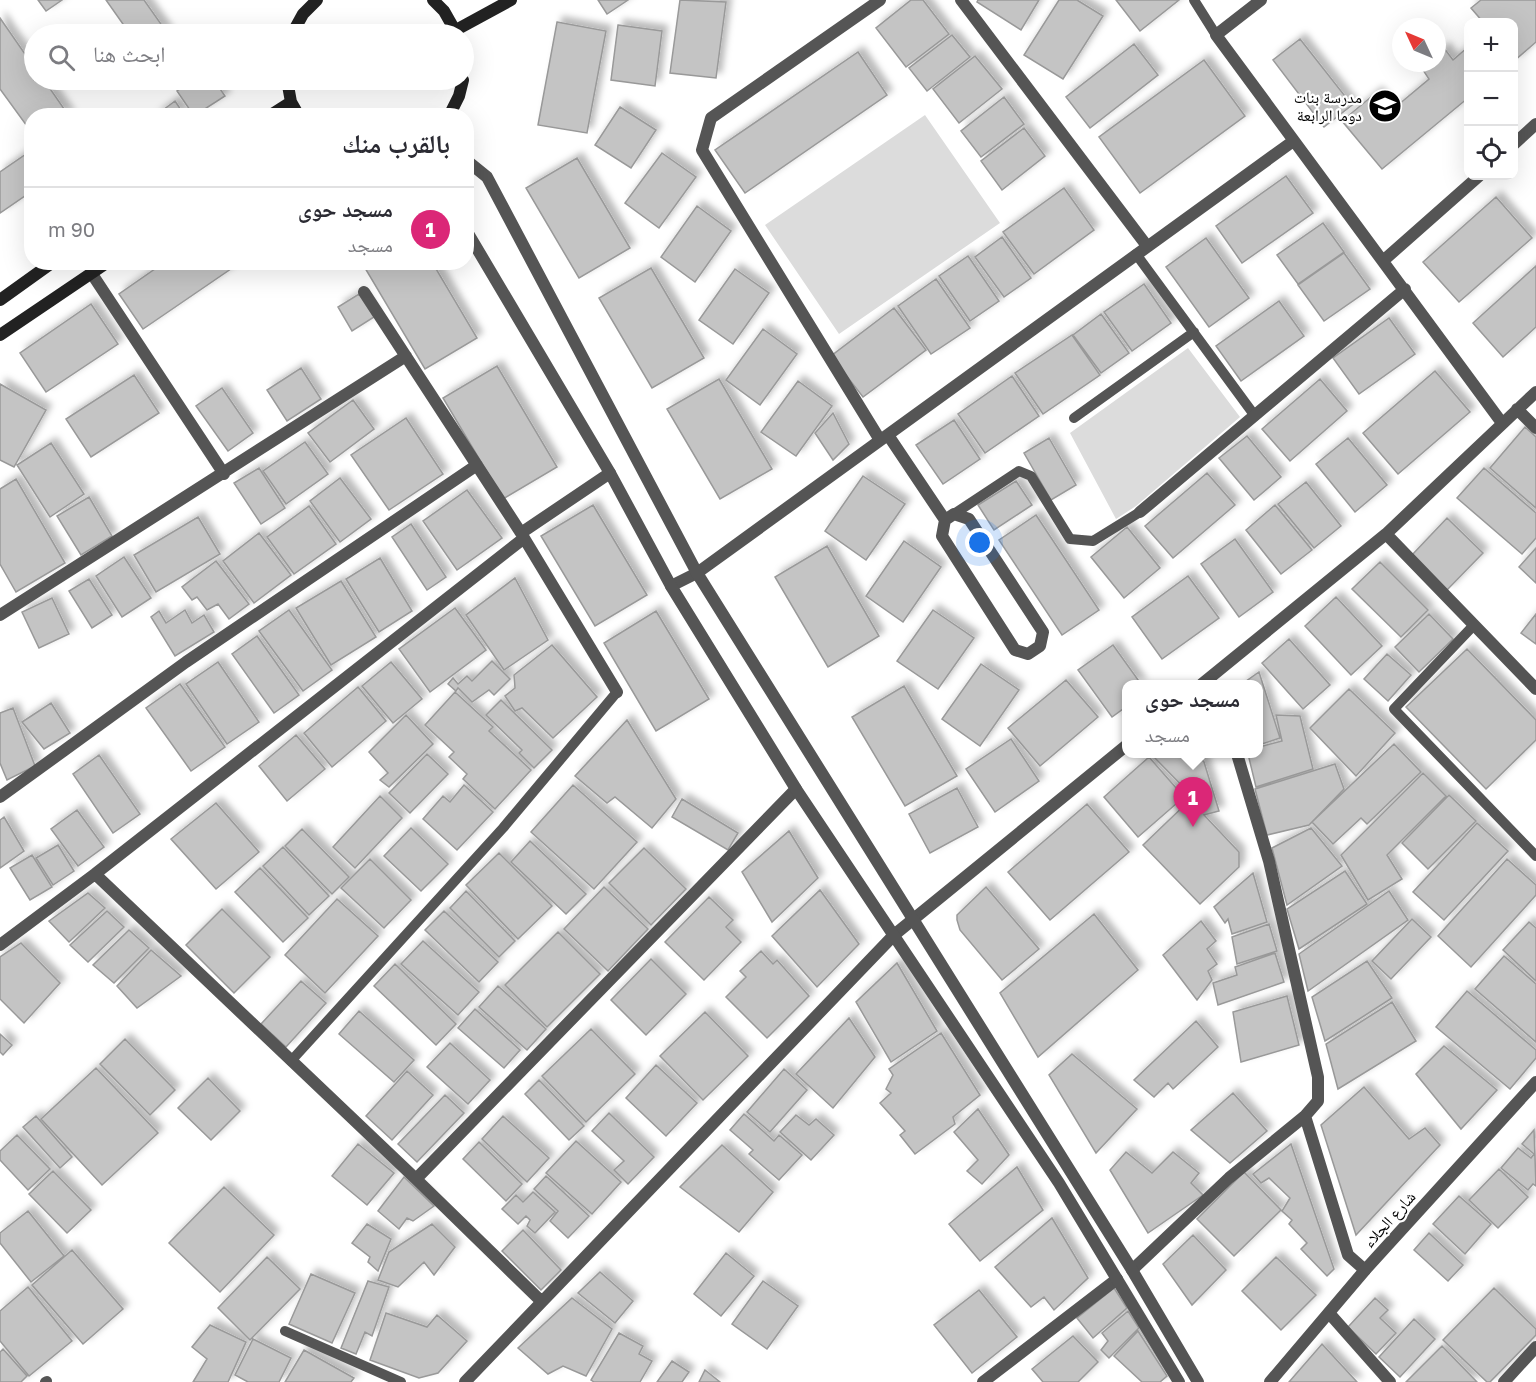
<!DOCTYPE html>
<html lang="ar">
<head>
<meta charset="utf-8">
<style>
  body { margin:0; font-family:"Golos Text","Noto Naskh Arabic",sans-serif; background:#f2f2f3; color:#2b2b33; direction:rtl }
  .controls { position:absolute; right:18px; top:18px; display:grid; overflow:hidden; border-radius:12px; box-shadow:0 6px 24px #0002 }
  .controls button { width:54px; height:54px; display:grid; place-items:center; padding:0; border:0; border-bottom:2px solid #e1e1e2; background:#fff; color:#2b2b33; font:30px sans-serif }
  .compass { position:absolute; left:1392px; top:18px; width:54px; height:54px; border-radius:50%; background:#fff; box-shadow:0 6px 24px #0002; rotate:314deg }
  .you { position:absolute; left:980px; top:543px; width:21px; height:21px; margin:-15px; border:4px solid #fff; border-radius:50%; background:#1a73e8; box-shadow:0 0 0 9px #1a73e833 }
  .badge { display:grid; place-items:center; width:39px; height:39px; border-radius:50%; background:#db2777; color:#fff; font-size:20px; font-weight:700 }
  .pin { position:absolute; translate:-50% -50px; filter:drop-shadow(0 2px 3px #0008) }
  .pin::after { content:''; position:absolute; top:32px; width:21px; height:18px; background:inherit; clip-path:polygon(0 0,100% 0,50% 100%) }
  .popup { position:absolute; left:1122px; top:680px; width:141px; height:78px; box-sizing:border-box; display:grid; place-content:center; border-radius:12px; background:#fff; filter:drop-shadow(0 2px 4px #0005); font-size:20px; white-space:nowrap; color:#7c7c81 }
  .popup b { font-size:22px; color:#2b2b33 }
  .popup::after { content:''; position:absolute; left:50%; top:100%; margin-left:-12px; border:12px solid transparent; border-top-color:#fff }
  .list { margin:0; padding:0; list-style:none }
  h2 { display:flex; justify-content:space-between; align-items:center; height:78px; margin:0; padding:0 24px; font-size:26px }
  h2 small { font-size:20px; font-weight:400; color:#7c7c81 }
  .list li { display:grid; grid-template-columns:39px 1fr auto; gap:18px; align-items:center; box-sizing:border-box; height:84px; padding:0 24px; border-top:2px solid #e1e1e2 }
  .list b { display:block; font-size:22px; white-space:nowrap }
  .list p { margin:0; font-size:20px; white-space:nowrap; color:#7c7c81 }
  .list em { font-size:20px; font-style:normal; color:#7c7c81 }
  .icon { flex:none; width:33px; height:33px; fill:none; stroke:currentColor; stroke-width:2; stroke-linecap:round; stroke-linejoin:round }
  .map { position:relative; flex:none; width:1536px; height:1382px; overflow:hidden; direction:ltr }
  .search { position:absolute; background:#fff; box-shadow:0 6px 24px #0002; left:24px; top:24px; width:450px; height:66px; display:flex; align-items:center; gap:15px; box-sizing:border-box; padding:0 21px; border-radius:33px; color:#7c7c81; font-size:22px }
  .panel { position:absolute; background:#fff; box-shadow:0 6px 24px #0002; left:24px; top:108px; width:450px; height:162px; border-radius:24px; direction:rtl }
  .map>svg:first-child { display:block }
  .green { fill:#dcdcdc }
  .building { fill:#c4c4c4; stroke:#999; stroke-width:1.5; filter:url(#shadow) }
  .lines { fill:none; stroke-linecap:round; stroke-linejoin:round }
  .service { stroke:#555; stroke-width:10 }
  .minor { stroke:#555; stroke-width:12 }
  .tertiary { stroke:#555; stroke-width:12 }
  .secondary { stroke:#222; stroke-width:12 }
  .labels { text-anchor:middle; stroke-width:4.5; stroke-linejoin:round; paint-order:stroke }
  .poi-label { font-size:16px; fill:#000; stroke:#fff; text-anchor:end }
  .street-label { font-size:16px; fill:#000; stroke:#fff }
</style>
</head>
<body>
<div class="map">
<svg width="1536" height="1382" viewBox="0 0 1536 1382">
  <defs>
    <filter id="shadow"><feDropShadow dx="5.5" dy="-5.5" stdDeviation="3" flood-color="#0004"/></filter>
  </defs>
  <rect width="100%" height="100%" fill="#fff"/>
  <!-- green -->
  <path class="green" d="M925,115L1000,223L839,334L765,225Z
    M1188,348L1240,417L1136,506L1116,519L1070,433Z"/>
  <!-- building -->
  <path class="building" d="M38,0H62L46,11Z
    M106,0H144L168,34H130Z
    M598,0H628L607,14Z
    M680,0L726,2L716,78L670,73Z
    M911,0H923L949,34L906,67L876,28Z
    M978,0H1039L1021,30L977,2Z
    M1059,0H1077L1103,16L1063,79L1024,55Z
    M1116,0H1179L1140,31Z
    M1481,0H1536V42L1514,61V22H1483L1471,8Z
    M0,18L34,67V80H44L69,116H32V133L0,89Z
    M557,22L606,31L587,133L538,125Z
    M618,25L662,31L655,86L611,80Z
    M952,35L970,57L927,91L909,68Z
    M1300,39L1352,105L1324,127L1273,60Z
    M1134,44L1158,75L1090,128L1066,97Z
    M1468,47V98L1382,169L1342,121L1377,92L1392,110L1429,79L1421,67L1426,63H1437V54L1444,48L1453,60Z
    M858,52L887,95L745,193L715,150Z
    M975,56L1002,89L959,123L933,89Z
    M1204,60L1245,116L1140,193L1099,137Z
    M162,80H175L166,86Z
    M193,80H214L225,96L194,116L177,91Z
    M1004,97L1024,124L981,157L961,131Z
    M175,101L185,116H155Z
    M620,107L656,130L631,168L595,145Z
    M1024,128L1045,156L1002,190L981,161Z
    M32,150V191L0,213V172Z
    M662,153L696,177L659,228L625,203Z
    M577,158L630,248L579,278L526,188Z
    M1286,176L1313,213L1242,263L1216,226Z
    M1064,188L1094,230L1034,274L1003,232Z
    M1496,197L1532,238L1459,302L1423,262Z
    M697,206L731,231L695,282L661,257Z
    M1323,223L1344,252L1298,284L1277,255Z
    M1002,237L1031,278L1004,297L975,257Z
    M1206,238L1249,298L1209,327L1166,267Z
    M1344,253L1370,289L1324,321L1298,285Z
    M968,256L999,301L970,321L939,276Z
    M165,262H241L143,329L119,294Z
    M375,262H432L477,338L425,369L365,268Z
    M1536,266V327L1503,357L1473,323Z
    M651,268L704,358L652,388L599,298Z
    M735,269L769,293L733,344L699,320Z
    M936,279L970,328L931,354L898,306Z
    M1144,284L1171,323L1132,351L1104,312Z
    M359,294L374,317L352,331L338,307Z
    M1279,301L1304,336L1241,381L1216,346Z
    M91,304L118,344L46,392L20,353Z
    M894,308L926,350L863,397L831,356Z
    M1101,314L1129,353L1101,373L1073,335Z
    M1389,318L1415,354L1359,394L1333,358Z
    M763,329L797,354L760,405L726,380Z
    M1072,335L1100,375L1043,414L1015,373Z
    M497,366L557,467L503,499L443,398Z
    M301,368L321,399L287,421L267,390Z
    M1435,371L1470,412L1398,474L1363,433Z
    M134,375L159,413L91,457L66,419Z
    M1012,376L1039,416L985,453L958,414Z
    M719,379L772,469L720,499L667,409Z
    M1320,379L1347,411L1290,461L1262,429Z
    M798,381L832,406L796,456L761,432Z
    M0,384L46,410L14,467L0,460Z
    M222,388L253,433L228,451L196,406Z
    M353,400L374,429L330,462L308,433Z
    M833,413L849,444L833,460L815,433Z
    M406,418L443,474L389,510L351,455Z
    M954,420L980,459L943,484L916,445Z
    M1525,427L1536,437V508L1490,468Z
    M1247,436L1281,477L1254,500L1219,458Z
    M1049,438L1076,485L1051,500L1024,453Z
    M1348,438L1387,485L1355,512L1316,464Z
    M305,442L328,474L286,504L263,471Z
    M51,443L84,494L50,517L17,465Z
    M259,468L285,508L261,524L234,483Z
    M1484,468L1536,513V538L1522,554L1457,498Z
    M1207,473L1235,505L1173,558L1145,526Z
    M863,476L905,504L866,560L825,531Z
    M340,478L371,519L340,542L310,501Z
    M16,479L65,563L16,592L0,564V489Z
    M1016,481L1032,505L994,530L978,505Z
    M1306,482L1341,526L1314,548L1278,504Z
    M467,490L502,538L457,570L423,521Z
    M89,497L112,536L81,555L57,516Z
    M593,505L647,595L595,626L541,536Z
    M1275,505L1312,550L1281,574L1246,530Z
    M309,506L336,544L294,574L267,537Z
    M1036,515L1099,610L1062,635L999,540Z
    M198,517L220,554L156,592L134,555Z
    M1447,518L1483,553L1447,590L1411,556Z
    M411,524L446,577L427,590L392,537Z
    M1127,527L1160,568L1124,598L1091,557Z
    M259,533L291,575L254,603L223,561Z
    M1235,539L1273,592L1239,617L1201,564Z
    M904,541L941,567L903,622L866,596Z
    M827,546L879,636L828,667L775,577Z
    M1536,548V583L1519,567Z
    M124,557L151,598L122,617L96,576Z
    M380,558L412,611L379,632L346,579Z
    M216,561L249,604L229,619L218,604L207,610L197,597L192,600L182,587Z
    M1380,562L1428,610L1401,637L1352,589Z
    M1188,576L1219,618L1162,659L1132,617Z
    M515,578L548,640L504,670L466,615Z
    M89,579L112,615L92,628L69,591Z
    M341,581L376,637L331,665L296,608Z
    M1336,597L1382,646L1351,675L1305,626Z
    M52,598L69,634L39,648L22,612Z
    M455,608L486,650L430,692L399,649Z
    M185,610L192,623L204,615L214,632L175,656L151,617L159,611L166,623Z
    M289,610L332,670L303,691L259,631Z
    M933,610L974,638L938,689L897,661Z
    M656,611L709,699L656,731L604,643Z
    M1429,614L1453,639L1419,672L1395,647Z
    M1536,614V644L1521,633Z
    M257,636L299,695L274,713L232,654Z
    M1289,639L1330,685L1303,709L1262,663Z
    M552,645L597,697L553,738L522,708L515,711L505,696L515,688L514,675Z
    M1113,645L1141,684H1127V706L1112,717L1078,670Z
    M1467,649L1536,720V740L1486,789L1406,707Z
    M1387,654L1411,675L1388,701L1364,679Z
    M492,661L510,679L494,695L489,690L472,702L458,688L456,691L448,684L453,678L458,684L467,676L472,681Z
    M218,662L259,722L227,744L186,684Z
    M391,662L422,699L393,723L362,686Z
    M981,664L1019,690L980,746L942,719Z
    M1259,672L1280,738L1259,745V684H1242Z
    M1066,680L1098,717L1040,766L1008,728Z
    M180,684L225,747L191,771L146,708Z
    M904,686L957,776L905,806L852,717Z
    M358,687L386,721L332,767L304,733Z
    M1349,689L1395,733L1356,776L1310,728Z
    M455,692L493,727L489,731L531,770L495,809L463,779L467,774L449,757L454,752L425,725Z
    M501,700L552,750L534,768L519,753L522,750L486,715Z
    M51,703L70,733L44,749L22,722Z
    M13,708L35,766L7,780L0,763V713Z
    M406,715L433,744L389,787L380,780L388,773L369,752Z
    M1276,715L1300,716L1313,769L1256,787L1248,754H1259V747L1282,741Z
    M627,720L676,799L652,828L615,797L607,803L575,776Z
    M296,735L325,769L287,801L259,766Z
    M1011,739L1039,781L995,812L966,769Z
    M1394,744L1421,772L1367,824L1361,818L1333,844L1312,822Z
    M427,754L448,774L410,813L389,793Z
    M1151,754H1196L1204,762L1219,811L1204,815L1239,852V867L1200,904L1143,845L1193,797Z
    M99,755L140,814L113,833L73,774Z
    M1149,757L1184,797L1138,837L1104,797Z
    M1335,764L1344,789L1309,825L1267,835L1255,789Z
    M1423,773L1446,796L1387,855L1402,879L1368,900L1341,855Z
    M464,785L493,812L457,850L423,819L443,796L450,802Z
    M573,785L637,842L594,889L531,832Z
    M957,788L978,827L930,853L909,814Z
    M1449,795L1476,821L1428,869L1402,843Z
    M380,796L402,818L355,868L333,847Z
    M682,799L738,833L728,850L672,817Z
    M216,803L259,852L216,889L171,839Z
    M1087,804L1129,852L1050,920L1008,872Z
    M77,810L104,847L78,866L51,829Z
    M4,817L24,851L0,868V820Z
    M1477,823L1508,851L1444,920L1413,892Z
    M411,828L448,864L421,891L384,856Z
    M1311,828L1342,866L1287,905L1272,848Z
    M302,829L349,877L332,894L285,846Z
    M789,831L818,878L772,922L742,872Z
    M530,841L586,894L566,914L511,862Z
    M58,845L74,871L53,885L36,858Z
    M283,847L329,896L309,915L263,866Z
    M644,848L686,889L651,925L609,883Z
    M499,853L552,906L518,939L466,885Z
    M32,855L52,887L30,900L10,868Z
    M370,859L411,900L384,928L341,888Z
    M1507,859L1536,885V895L1471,967L1438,936Z
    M260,868L308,918L283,942L235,892Z
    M1345,871L1367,904L1299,949L1287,909Z
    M1253,873L1267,922L1232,934L1228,919L1225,923L1214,907Z
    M604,887L648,929L608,971L564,929Z
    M986,887L1039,949L1002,980L960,930L957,920V915Z
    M820,890L859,944L817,987L772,936Z
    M466,891L515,941L499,957L450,908Z
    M1389,891L1408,920L1308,991L1299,954Z
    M88,893L105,908L69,942L49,921Z
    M709,897L733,920L726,927L741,942L704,980L665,942Z
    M337,899L378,936L325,993L285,955Z
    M222,909L270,957L234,993L186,945Z
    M107,911L124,927L88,962L70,945Z
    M444,911L498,962L479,982L425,930Z
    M1094,914L1138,970L1038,1057L1000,993Z
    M1412,919L1431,937L1391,979L1372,961Z
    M1201,921L1216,941L1207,949L1217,964L1208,971L1212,980L1197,1000L1163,955Z
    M1529,922L1536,928V981L1503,950Z
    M1269,924L1277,951L1237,964L1232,937Z
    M129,930L149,948L114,983L93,965Z
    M558,932L600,974L547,1027L505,985Z
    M423,941L479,992L458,1015L401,964Z
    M21,943L60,983L24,1023L0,999V957Z
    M151,950L181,976L137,1008L117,986Z
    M761,951L773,964L777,960L809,996L767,1038L726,997L746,977L740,971Z
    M1275,953L1284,982L1218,1005L1213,983L1237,975L1235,967Z
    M1504,956L1536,984V1042L1475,989Z
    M651,959L686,994L646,1035L611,1000Z
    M1367,961L1392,998L1325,1041L1312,997Z
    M897,963L937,1031L891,1062L856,1002Z
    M395,964L456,1024L436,1045L374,986Z
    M301,981L326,1003L286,1047L261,1024Z
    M498,986L546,1029L527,1050L479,1007Z
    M1467,991L1536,1050V1058L1510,1089L1436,1027Z
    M1287,996L1299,1045L1241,1062L1233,1012Z
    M1392,1002L1416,1041L1338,1089L1326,1044Z
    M475,1009L520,1050L504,1068L458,1028Z
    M359,1011L414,1060L394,1082L339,1034Z
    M705,1012L748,1056L703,1100L660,1056Z
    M849,1018L875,1057L833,1108L796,1074Z
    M1196,1021L1218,1047L1173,1089L1168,1083L1154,1097L1134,1080Z
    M591,1029L635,1074L586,1122L542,1076Z
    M941,1033L980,1095L953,1117L955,1124L915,1154L900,1135L905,1131L880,1103L891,1093L886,1089L893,1075L889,1069Z
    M0,1034L12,1045L3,1055L0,1052Z
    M125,1039L175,1090L150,1115L100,1064Z
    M450,1043L490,1080L468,1104L427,1067Z
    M1444,1046L1497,1090L1461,1129L1416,1074Z
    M1072,1054L1137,1109L1096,1153L1049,1075Z
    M656,1065L697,1103L666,1136L626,1098Z
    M96,1068L158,1133L102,1185L41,1119Z
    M784,1069L807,1090L770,1132L747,1112Z
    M407,1071L433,1095L392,1140L366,1116Z
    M208,1078L240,1111L211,1140L178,1108Z
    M539,1080L584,1126L569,1140L525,1094Z
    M1364,1087L1409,1139L1425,1128L1440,1145L1356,1235L1321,1125Z
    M1233,1093L1267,1131L1230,1163L1191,1130Z
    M445,1095L464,1113L417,1162L398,1144Z
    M978,1109L1009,1155L982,1184L967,1171L978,1160L954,1132Z
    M609,1113L654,1157L628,1184L614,1170L624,1161L592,1131Z
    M744,1114L774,1141L779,1135L802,1155L779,1180L749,1154L753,1150L730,1130Z
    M796,1115L809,1125L816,1119L834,1135L811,1160L780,1132Z
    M36,1116L72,1157L60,1168L23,1127Z
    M503,1116L549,1158L527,1182L482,1139Z
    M1534,1130L1536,1186L1533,1184L1528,1190L1501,1168L1518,1148L1531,1158L1534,1154L1522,1144Z
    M17,1135L50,1169L28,1190L0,1160V1151Z
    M576,1141L621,1182L592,1214L546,1173Z
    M479,1142L522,1184L506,1201L463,1159Z
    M358,1144L394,1173L367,1205L332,1176Z
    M1291,1144L1334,1269L1327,1276L1301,1249L1307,1243L1289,1224L1292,1220L1282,1211L1290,1198L1269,1178L1261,1183L1253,1174Z
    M722,1145L773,1192L739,1232L680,1187Z
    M1126,1152L1152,1173L1173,1152L1199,1173L1191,1183L1203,1195L1148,1233L1110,1170Z
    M1017,1167L1043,1210L980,1261L949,1224Z
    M1499,1169L1528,1197L1498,1228L1469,1200Z
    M53,1171L91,1210L67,1233L29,1194Z
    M1244,1172L1281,1210L1234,1256L1197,1219Z
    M546,1176L589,1216L568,1238L550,1221L558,1211L534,1189Z
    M404,1177L434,1206L413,1221L407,1218L399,1229L378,1211Z
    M224,1187L274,1235L220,1292L169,1243Z
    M533,1192L555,1212L535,1233L527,1226L530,1220L526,1216L518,1224L502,1209L516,1195L523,1202Z
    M1459,1196L1491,1224L1465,1254L1433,1224Z
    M28,1211L64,1256L31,1282L0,1243V1233Z
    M1052,1218L1088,1278L1054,1310L1044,1297L1031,1307L995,1267Z
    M367,1224L391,1239L378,1271L368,1262L370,1257L352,1243Z
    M432,1224L455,1247L434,1275L424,1262L398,1287L378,1280L389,1252Z
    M523,1230L561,1270L541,1290L502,1251Z
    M1429,1233L1463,1265L1448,1281L1414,1250Z
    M1193,1235L1226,1270L1192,1305L1163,1264Z
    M72,1250L123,1309L83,1344L32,1285Z
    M726,1253L754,1276L721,1316L694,1294Z
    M267,1257L300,1289L250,1340L218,1308Z
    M1276,1257L1316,1295L1281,1330L1242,1291Z
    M600,1272L633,1301L615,1323L578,1293Z
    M311,1274L355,1293L332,1343L289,1324Z
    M368,1281L389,1287L372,1336L365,1332L356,1354L341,1348Z
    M763,1281L798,1306L767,1349L732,1324Z
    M28,1287L72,1341L29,1376L0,1341V1311Z
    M1114,1288L1127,1308L1093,1338L1077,1318Z
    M1494,1288L1536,1329V1335L1490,1382H1487L1443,1340Z
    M979,1290L1017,1337L972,1373L934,1325Z
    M572,1298L612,1329L586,1376L563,1366L548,1374L518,1348Z
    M1375,1298L1388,1310L1380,1318L1396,1333L1376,1354L1348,1327Z
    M1128,1311L1139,1328L1109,1358L1101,1350L1108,1341L1102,1333Z
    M386,1313L427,1327L437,1315L467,1341L438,1373L419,1378L370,1360Z
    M1414,1319L1435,1339L1400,1377L1379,1357Z
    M210,1325L246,1342L228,1382H193L207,1359L192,1347Z
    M1138,1331L1167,1376L1160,1382H1142L1114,1356Z
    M619,1333L643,1346L639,1354L652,1361L640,1382H594L591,1380Z
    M1073,1336L1098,1362L1078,1382H1043L1032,1369Z
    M253,1339L291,1358L279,1382H248L235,1375Z
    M1322,1344L1357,1382H1289Z
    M1442,1346L1477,1382H1406Z
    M3,1349L27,1376L21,1382H0V1352Z
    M304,1350L354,1378L351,1382H285Z
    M672,1361L689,1372L682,1382H657Z
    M705,1370L720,1382H699Z"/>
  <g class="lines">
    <!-- service -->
    <path class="service" d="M1194,0L1216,35
      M1136,254L1255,416
      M1074,418L1194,332
      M954,514L1019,471L1031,476L1070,539L1093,541L1140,512
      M1474,625L1394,709L1536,856
      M291,1061L503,828L617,692
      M285,1331L401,1382
      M45,1382L47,1381"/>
    <!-- minor -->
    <path class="minor" d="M961,0L1147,246
      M1261,0L1216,35L1502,423
      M1514,144L1536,124
      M1384,260L1479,176
      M92,274L224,474
      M364,292L521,533L617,692
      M1517,409L1536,428
      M888,435L945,520L942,536L1015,650L1028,654L1040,646L1043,632L969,519L954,514L945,520
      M880,440L702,150L711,118L880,0
      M1140,512L1405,289
      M521,533L610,473
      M1386,534L1536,689
      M671,586L697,573L1292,142
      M0,615L406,356
      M1202,684L1386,534L1536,392
      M1237,754L1269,861L1318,1077V1101L1305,1116L1348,1255L1365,1270
      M0,797L186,662L477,465
      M95,874L416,1179L541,1301
      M0,945L95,874L523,539
      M416,1179L796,789
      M1132,1270L1229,1178L1305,1116
      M1329,1313L1390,1382
      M465,1382L894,935L1127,745
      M983,1382L1117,1279
      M1504,1382L1536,1347"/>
    <!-- tertiary -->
    <path class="tertiary" d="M466,160L487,177L697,573L1132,1270L1198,1382
      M466,230L610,473L671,586L796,789L1059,1183L1179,1382
      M1270,1382L1365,1270L1536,1082"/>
    <!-- secondary -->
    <path class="secondary" d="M433,0L444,11L457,34
      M456,30L511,0
      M292,34L303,14L317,0
      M287,80L291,102L299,116
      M269,116L291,102
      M449,116L459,96L463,80
      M0,300L53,262
      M0,335L108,262"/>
  </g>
  <!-- icons -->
  <defs>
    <g id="school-disc" transform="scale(1.725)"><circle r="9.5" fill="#000" stroke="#fff"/><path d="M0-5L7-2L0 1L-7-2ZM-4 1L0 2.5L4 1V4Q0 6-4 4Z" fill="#fff"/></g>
  </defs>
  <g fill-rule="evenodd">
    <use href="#school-disc" x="1385" y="106"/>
  </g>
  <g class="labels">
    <!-- poi labels -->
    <g class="poi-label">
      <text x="1362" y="103">مدرسة بنات<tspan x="1362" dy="18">دوما الرابعة</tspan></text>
    </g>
    <!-- street labels -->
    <g class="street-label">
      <text transform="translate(1389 1219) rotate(-48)" y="6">شارع الجلاء</text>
    </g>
  </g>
</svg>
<div class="controls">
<button>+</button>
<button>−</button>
<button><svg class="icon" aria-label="locate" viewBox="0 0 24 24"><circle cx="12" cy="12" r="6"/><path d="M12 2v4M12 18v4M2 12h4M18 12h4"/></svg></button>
</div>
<svg class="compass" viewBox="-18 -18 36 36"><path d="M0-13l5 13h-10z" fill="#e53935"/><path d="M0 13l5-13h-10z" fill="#7c7c81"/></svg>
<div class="you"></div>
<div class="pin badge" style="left:1193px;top:827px">1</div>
<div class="popup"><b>مسجد حوى</b>مسجد</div>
<div class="search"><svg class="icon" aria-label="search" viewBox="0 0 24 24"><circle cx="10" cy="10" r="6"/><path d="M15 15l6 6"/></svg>ابحث هنا</div>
<section class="panel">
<h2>بالقرب منك<small></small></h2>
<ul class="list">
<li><span class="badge">1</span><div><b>مسجد حوى</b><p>مسجد</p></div><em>90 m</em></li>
</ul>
</section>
</div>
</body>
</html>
